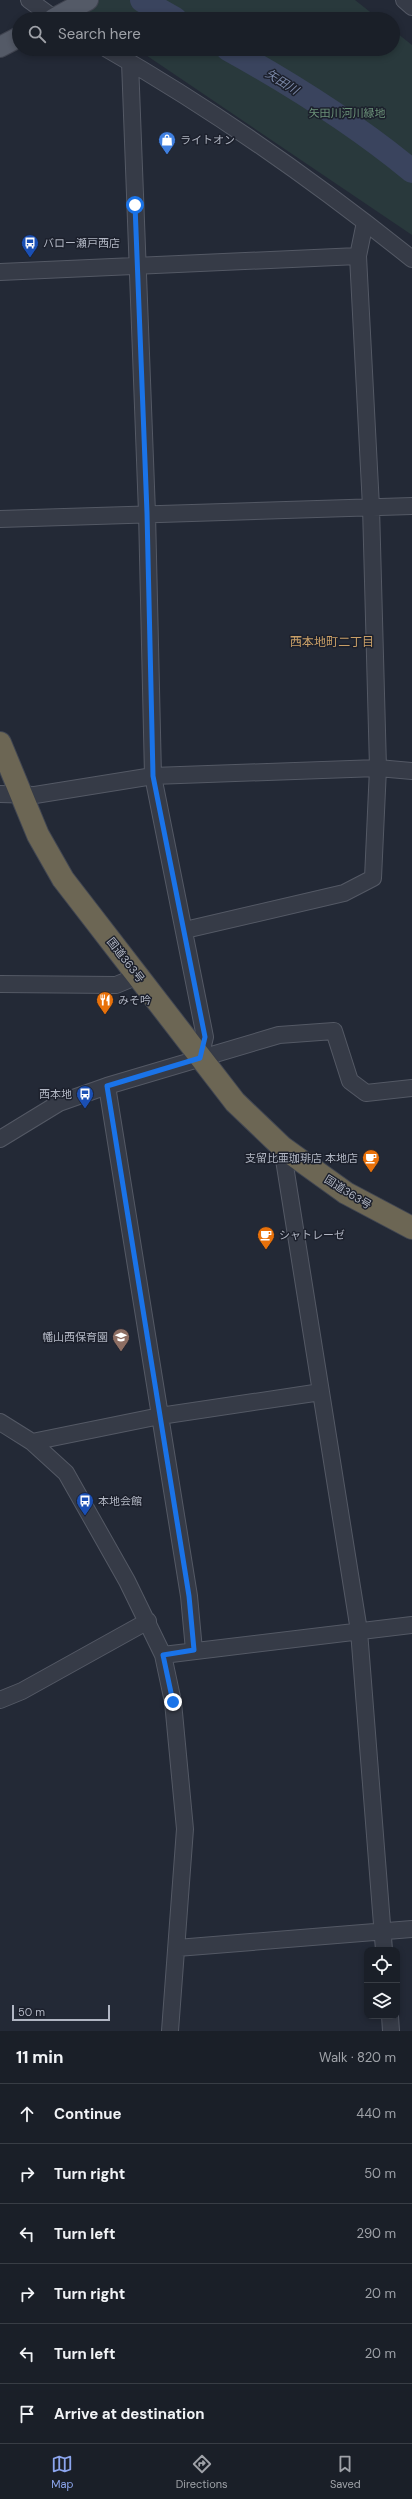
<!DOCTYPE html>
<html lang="en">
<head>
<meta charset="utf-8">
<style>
  body { margin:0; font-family:"DM Sans","Noto Sans JP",sans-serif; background:#232730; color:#f1f3f6 }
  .controls { position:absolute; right:12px; bottom:12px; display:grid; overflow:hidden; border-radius:8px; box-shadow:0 2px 6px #0003 }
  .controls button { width:36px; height:36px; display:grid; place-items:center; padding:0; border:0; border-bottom:1px solid #383d45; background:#1a1f28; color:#f1f3f6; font:20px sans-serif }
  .scale { position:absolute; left:12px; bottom:10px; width:98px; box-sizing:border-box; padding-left:4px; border:2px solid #b1b6c3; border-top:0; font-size:11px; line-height:14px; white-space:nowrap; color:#b1b6c3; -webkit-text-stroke:3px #1c202c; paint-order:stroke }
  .stop { position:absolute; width:12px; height:12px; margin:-9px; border:3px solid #1a73e8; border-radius:50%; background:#fff }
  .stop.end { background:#1a73e8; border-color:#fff; box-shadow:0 1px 4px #0008 }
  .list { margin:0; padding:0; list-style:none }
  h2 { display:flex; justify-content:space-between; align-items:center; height:52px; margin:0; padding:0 16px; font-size:17px }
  h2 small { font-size:13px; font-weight:400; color:#9fa2a8 }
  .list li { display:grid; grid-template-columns:26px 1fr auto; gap:12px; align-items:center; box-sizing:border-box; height:60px; padding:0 16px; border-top:1px solid #383d45 }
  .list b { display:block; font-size:15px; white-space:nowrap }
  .list em { font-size:13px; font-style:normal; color:#9fa2a8 }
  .icon { flex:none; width:22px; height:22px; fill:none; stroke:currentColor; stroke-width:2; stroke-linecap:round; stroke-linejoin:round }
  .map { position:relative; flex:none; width:412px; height:2031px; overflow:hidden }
  .search { position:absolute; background:#1a1f28; box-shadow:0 2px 6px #0003; left:12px; right:12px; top:12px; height:44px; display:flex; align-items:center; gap:10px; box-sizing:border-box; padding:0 14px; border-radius:22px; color:#9fa2a8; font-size:15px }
  .sheet { height:412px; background:#1a1f28 }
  nav { display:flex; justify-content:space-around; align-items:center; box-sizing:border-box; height:56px; border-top:1px solid #383d45; background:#1a1f28; font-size:11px; color:#9fa2a8 }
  nav a { display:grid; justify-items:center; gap:2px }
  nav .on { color:#8ca5ed }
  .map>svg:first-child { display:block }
  .green { fill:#29393c }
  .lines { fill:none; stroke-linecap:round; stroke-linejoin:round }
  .river { stroke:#3a445e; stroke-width:24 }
  .minor-casing { stroke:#545965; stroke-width:18 }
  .major-casing { stroke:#404450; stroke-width:22 }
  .highway-casing { stroke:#414652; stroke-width:24 }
  .minor { stroke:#363b47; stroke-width:16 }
  .major { stroke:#545a67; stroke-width:20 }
  .highway { stroke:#6c6654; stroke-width:22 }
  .route { stroke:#1a73e8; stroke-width:5 }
  .labels { text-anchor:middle; stroke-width:3; stroke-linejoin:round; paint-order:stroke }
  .park-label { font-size:11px; fill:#6b9279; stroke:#1c202c }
  .poi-label { font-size:11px; fill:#b1b6c3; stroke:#1c202c; text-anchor:start }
  .street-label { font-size:11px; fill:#b1b6c3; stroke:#1c202c }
  .water-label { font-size:12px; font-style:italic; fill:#7c89a9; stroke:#1c202c }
  .neighbourhood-label { font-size:12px; fill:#c89f67; stroke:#1c202c }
</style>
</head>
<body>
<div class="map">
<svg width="412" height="2031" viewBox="0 0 412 2031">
  <rect width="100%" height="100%" fill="#232936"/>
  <!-- green -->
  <path class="green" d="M69,0H355L379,19H96Z
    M393,30L412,45V235L137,49H393Z"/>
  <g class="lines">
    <!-- river -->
    <path class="river" d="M142,0L175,19
      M228,49C293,85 355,124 412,171"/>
    <!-- minor casing -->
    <g class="minor-casing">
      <path id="minor" d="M29,0L55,19
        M404,0L412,7
        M107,49C214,110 316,182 412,259
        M130,62L147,513L153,776L205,1037L200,1058
        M0,272L358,256
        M0,519L412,506
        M0,794L35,795L153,776L378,768L412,771
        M185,930L344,893L373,878L378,768L371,507L358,256L365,222
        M0,984L116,985L138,976
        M107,1086L189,1596L194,1650
        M0,1139L59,1103L107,1086L279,1035L334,1031L350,1081L366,1093L412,1088
        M282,1147L359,1631L384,1950
        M0,1422L32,1442L66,1473L127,1581L163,1655L173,1702L185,1829L170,2031
        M32,1442L160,1416L321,1392
        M163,1655L412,1625
        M0,1700L22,1691L148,1621
        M177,1948L412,1929
        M390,2016L391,2031"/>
    </g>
    <!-- major casing -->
    <g class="major-casing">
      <path id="major" d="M53,19L88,0
        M0,47L19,37"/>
    </g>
    <!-- highway casing -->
    <g class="highway-casing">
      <path id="highway" d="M0,743L38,835L63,879L235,1102L282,1147L346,1193L412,1228"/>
    </g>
    <!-- minor -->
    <use href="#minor" class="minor"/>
    <!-- major -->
    <use href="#major" class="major"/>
    <!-- highway -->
    <use href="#highway" class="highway"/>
  </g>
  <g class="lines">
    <!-- route -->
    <path class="route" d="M135,205L147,513L153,776L205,1037L200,1058L107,1086L189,1596L194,1650L163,1655L173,1702"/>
  </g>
  <!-- icons -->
  <defs>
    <g id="shop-pin" transform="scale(0.9)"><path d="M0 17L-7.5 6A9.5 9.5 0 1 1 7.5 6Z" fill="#3f7fe0" stroke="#1c202c"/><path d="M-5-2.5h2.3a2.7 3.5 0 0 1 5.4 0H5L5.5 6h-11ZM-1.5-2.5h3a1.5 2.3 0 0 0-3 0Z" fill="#fff"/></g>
    <g id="bus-pin" transform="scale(0.9)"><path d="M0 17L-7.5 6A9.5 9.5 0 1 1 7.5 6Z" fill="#1a4fb4" stroke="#1c202c"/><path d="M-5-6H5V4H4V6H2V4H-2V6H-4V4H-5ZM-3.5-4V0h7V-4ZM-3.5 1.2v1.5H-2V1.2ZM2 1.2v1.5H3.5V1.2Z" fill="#fff"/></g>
    <g id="restaurant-pin" transform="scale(0.9)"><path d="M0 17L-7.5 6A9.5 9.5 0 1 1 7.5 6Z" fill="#e8710a" stroke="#1c202c"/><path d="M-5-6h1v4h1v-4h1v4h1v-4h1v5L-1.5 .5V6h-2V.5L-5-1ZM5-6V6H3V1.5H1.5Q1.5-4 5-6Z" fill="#fff"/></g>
    <g id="cafe-pin" transform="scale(0.9)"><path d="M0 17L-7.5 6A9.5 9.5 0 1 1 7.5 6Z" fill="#e8710a" stroke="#1c202c"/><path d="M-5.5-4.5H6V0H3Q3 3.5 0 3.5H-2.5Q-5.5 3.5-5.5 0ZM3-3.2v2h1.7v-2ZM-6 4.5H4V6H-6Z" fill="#fff"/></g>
    <g id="school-pin" transform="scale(0.9)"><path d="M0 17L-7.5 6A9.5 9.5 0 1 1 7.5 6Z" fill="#8d6e63" stroke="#1c202c"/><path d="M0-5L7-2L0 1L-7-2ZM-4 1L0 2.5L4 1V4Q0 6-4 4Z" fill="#fff"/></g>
  </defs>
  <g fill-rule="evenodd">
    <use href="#shop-pin" x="167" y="140"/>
    <use href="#bus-pin" x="30" y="243"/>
    <use href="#restaurant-pin" x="105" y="1000"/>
    <use href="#bus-pin" x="85" y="1094"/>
    <use href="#cafe-pin" x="371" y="1158"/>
    <use href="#cafe-pin" x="266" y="1235"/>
    <use href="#school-pin" x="121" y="1337"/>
    <use href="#bus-pin" x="85" y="1501"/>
  </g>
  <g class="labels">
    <!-- park labels -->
    <g class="park-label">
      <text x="347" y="117">矢田川河川緑地</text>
    </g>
    <!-- poi labels -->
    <g class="poi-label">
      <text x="180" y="144">ライトオン</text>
      <text x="43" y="247">バロー瀬戸西店</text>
      <text x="118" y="1004">みそ吟</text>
      <text x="72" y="1098" text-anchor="end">西本地</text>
      <text x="358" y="1162" text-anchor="end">支留比亜珈琲店 本地店</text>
      <text x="279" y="1239">シャトレーゼ</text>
      <text x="108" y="1341" text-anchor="end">幡山西保育園</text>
      <text x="98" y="1505">本地会館</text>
    </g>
    <!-- street labels -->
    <g class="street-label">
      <text transform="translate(126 960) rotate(52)" y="4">国道363号</text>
      <text transform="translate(348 1192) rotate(32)" y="4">国道363号</text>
    </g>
    <!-- water labels -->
    <g class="water-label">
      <text transform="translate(282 82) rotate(32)" y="4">矢田川</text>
    </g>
    <!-- neighbourhood labels -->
    <g class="neighbourhood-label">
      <text x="332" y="646">西本地町二丁目</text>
    </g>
  </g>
</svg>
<div class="controls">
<button><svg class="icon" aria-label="locate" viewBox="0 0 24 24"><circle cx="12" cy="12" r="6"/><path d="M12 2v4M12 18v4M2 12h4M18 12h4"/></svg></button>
<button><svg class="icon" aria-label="layers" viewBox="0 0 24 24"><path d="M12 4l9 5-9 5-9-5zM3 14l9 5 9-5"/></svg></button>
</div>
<div class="scale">50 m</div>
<div class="stop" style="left:135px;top:205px"></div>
<div class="stop end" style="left:173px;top:1702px"></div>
<div class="search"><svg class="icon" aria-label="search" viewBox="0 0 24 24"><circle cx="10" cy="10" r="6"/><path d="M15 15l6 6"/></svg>Search here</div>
</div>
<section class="sheet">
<h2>11 min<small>Walk · 820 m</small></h2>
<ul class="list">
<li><svg class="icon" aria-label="ahead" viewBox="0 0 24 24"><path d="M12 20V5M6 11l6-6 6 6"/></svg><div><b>Continue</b></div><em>440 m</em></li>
<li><svg class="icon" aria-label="right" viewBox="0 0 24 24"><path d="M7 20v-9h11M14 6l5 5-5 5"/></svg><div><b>Turn right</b></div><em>50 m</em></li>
<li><svg class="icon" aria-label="left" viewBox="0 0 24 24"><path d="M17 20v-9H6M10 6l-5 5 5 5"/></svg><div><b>Turn left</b></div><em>290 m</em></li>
<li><svg class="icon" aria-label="right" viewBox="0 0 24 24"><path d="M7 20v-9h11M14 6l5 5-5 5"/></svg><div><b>Turn right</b></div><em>20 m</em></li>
<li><svg class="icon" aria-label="left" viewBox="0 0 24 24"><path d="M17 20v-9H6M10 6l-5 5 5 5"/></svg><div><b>Turn left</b></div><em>20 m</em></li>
<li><svg class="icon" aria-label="arrive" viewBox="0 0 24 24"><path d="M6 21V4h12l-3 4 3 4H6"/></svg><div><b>Arrive at destination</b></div></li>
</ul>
</section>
<nav>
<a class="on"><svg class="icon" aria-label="map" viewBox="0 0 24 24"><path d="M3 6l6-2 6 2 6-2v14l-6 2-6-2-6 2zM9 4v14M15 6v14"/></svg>Map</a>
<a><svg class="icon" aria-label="directions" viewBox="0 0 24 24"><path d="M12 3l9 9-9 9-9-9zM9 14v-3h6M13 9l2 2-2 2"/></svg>Directions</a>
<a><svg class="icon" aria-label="saved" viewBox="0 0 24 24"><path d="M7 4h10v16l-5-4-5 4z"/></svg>Saved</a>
</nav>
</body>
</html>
